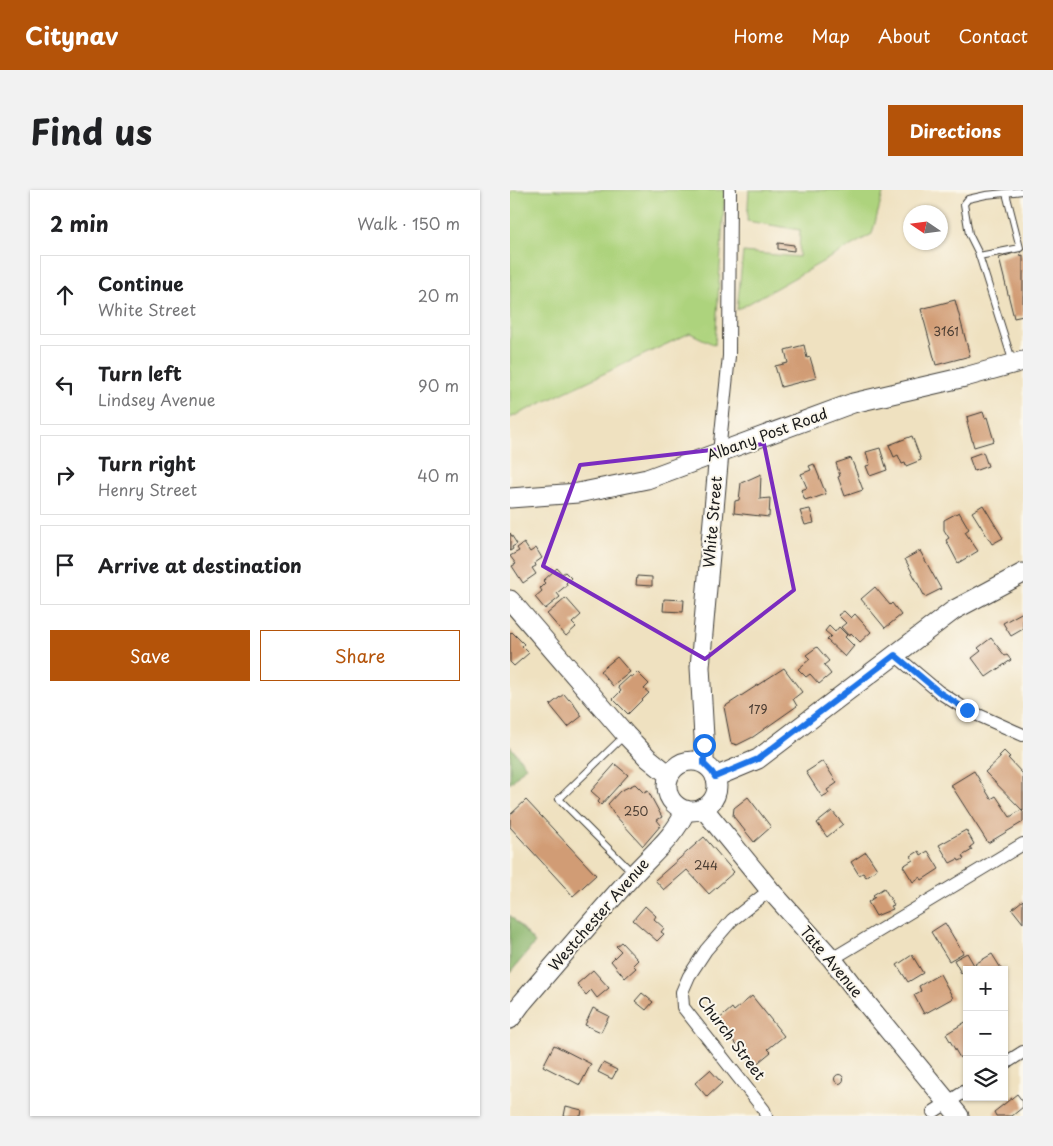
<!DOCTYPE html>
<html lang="en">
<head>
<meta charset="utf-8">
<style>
  body { margin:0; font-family:"Playpen Sans",sans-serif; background:#f2f2f2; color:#202124 }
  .controls { position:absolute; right:15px; bottom:15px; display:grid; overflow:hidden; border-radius:0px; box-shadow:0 1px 4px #0004 }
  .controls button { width:45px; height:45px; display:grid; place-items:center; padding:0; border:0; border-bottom:1px solid #e0e0e0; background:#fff; color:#202124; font:25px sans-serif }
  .compass { position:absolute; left:393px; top:15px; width:45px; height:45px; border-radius:50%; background:#fff; box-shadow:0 1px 4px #0004; rotate:283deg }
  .stop { position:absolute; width:15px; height:15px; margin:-11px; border:4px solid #1a73e8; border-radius:50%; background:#fff }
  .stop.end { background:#1a73e8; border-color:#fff; box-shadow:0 1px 5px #0008 }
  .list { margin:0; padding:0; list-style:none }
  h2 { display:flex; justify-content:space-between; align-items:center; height:65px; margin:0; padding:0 20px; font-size:21px }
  h2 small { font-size:16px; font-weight:400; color:#757577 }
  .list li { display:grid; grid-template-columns:32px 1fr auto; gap:15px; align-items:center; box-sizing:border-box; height:80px; margin:0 10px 10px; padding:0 10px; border:1px solid #e0e0e0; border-radius:0px }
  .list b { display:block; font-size:19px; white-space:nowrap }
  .list p { margin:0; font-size:16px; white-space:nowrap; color:#757577 }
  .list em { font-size:16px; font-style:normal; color:#757577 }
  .actions { display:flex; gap:10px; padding:15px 20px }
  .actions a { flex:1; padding:11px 0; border:1px solid #b45309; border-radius:0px; text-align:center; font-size:18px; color:#b45309 }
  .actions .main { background:#b45309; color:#fff }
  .icon { flex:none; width:28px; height:28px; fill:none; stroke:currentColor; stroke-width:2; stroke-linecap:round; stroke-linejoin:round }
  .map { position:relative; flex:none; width:513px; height:926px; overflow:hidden; border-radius:0px }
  header { display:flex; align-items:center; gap:30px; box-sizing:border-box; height:70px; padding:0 25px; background:#b45309; color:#fff }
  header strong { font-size:24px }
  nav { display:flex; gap:28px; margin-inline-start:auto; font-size:18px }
  .intro { display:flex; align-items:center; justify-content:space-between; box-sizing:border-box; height:120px; padding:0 30px }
  h1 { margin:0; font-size:35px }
  .button { padding:12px 22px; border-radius:0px; background:#b45309; color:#fff; font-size:18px; font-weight:700 }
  main { display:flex; gap:30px; padding:0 30px }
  aside { flex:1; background:#fff; border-radius:0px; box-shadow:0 1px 4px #0004 }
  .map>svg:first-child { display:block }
  .green { fill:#add37d; stroke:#64784c }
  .forest { fill:#8ab56c; stroke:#536844 }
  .building { fill:#d19c74 }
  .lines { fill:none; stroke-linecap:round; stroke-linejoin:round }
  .lane-casing { stroke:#3c3a35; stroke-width:8 }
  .street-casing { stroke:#3c3a35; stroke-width:14 }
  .secondary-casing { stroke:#3c3a35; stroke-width:21 }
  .lane { stroke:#fff; stroke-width:6 }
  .street { stroke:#fff; stroke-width:12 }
  .secondary { stroke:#fff; stroke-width:19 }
  .route { stroke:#1a73e8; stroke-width:6 }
  .marked { fill:none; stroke:#7b2cbf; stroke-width:4; stroke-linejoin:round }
  .labels { text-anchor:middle; stroke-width:4; stroke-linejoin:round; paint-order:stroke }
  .number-label { font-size:12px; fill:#493c32 }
  .street-label { font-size:15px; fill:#1c1c1c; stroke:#fbf7ec }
</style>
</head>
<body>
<header>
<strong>Citynav</strong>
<nav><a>Home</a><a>Map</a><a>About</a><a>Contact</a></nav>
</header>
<div class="intro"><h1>Find us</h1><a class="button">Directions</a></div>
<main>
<aside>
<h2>2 min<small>Walk · 150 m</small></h2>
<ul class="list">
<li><svg class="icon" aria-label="ahead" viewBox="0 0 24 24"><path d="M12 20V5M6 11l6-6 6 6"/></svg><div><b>Continue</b><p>White Street</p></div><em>20 m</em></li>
<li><svg class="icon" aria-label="left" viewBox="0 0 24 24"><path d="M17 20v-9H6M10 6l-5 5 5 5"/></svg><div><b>Turn left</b><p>Lindsey Avenue</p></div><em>90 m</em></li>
<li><svg class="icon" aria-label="right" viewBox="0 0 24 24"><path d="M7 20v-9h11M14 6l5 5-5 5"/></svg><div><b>Turn right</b><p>Henry Street</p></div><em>40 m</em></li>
<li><svg class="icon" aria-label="arrive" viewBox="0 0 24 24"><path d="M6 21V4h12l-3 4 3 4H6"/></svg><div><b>Arrive at destination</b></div></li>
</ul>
<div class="actions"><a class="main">Save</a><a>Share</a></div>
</aside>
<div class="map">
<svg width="513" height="926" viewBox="0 0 513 926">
  <rect width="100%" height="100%" fill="#fbf7ec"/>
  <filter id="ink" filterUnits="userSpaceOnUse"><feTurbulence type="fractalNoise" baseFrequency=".02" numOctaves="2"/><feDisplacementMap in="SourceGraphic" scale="10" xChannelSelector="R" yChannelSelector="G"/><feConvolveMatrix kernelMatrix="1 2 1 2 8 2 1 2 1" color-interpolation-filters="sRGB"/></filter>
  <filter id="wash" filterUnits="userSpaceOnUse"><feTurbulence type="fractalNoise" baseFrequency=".0096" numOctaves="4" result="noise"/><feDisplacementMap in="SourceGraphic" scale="20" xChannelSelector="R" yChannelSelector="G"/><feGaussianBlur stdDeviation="1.12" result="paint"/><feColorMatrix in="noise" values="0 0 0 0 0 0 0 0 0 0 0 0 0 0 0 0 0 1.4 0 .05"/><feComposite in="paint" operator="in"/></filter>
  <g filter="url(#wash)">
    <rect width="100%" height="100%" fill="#efe1c0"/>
    <!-- green -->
    <path class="green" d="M2,0H215L205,155L180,143L0,228V4Z
      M239,0H374L362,44L227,120L233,62L289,67L290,40L237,31Z"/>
    <!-- forest -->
    <path class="forest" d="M0,556L16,576L0,594Z
      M0,725L25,753L0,783Z"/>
    <g id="blocks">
      <!-- building -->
      <path class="building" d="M268,53L284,55V61L268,59Z
        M510,61L511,66L513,65V126L504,128L489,68Z
        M445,110L460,166L426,175L411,119Z
        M294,155L297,168L300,167L306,188L271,197L265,176L278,173L275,160Z
        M473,222L475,228L477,227L484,251L464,257L457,232H458L457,227Z
        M402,246L411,270L396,276L395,273L392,274L388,265L384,267L379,255Z
        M370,258L377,280L360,286L356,276L360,275L356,262Z
        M473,262L478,276L464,281L459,267Z
        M341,268L353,300L335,306L328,287L330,286L326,273Z
        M304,274L316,304L302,309L301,308L295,310L291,300L297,298L291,284L301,280L299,276Z
        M251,284L250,309L260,308L259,327L224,323L225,311L229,310L231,293Z
        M473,315L493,348L482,354L462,322Z
        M300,319L304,333L295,335L290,321Z
        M449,322L459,339L455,342L468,361L448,373L436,350L439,348L434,340V330Z
        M0,343L7,354L2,357L3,359L0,361Z
        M14,353L20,362L26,358L32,368L25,373L26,376L22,378L26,384L13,393L2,376L6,374L0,366L9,361L7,358Z
        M410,361L431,399L415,407L395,369Z
        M47,378L52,384L55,382L61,388L56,393L57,395L47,403L50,407L35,419L25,407L32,401L30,398L35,393L33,391Z
        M127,386L142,387V396L126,395Z
        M365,397L380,415L382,413L391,425L375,438L351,409Z
        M56,408L71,425L62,433L66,437L56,446L37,424Z
        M154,409L174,410L173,422L153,421Z
        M334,421L341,428L345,424L361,442L350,452L341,443L339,446L331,437L336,433L328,425Z
        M513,422V439L501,446L493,433Z
        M319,436L325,442L329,437L337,445L335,447L344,456L335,467L317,450L321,446L315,441Z
        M2,442L14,454L12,456L19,463L4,476L0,472V444Z
        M481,448L495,466L497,465L501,470L476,487L462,468L471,461L468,458Z
        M307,457L319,471L314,475L321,484L309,494L300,484L296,487L288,479L300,469L296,465Z
        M107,467L120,482L103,496L90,481Z
        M274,478L292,502L283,509L287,516L243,547L227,555L221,553L214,517Z
        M127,482L139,494L134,499L139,503L118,524L103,509L111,501L108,497L120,486L122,487Z
        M54,504L59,510L60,509L72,526L58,537L40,515Z
        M494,561L500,567L498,568L513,584V621L475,582L491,567L489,566Z
        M313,571L327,593L317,600L319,603L312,607L296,582Z
        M105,574L118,585L91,615L88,612L90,609L81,601Z
        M464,581L481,609L486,606L500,627L511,620L513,622V632L478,653L441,595Z
        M125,594L134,603L138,601L152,627L147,630L151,635L133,656L103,623L98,614L110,601Z
        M238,607L261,637L244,652L223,626L224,618Z
        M16,610L86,685L63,706L0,637V625Z
        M322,621L333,634L317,647L307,633Z
        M456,640L464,654L460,657L462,660L452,666L454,669L449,671L448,669L440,673L429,655Z
        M194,647L224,682L199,704L177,680L154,700L145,690Z
        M409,661L411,665L418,661L429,679L412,690L410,687L403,692L393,676L403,670L401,666Z
        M356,662L367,679L356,687L353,683L349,685L341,672Z
        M374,698L384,715L381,716L383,719L366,726L358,712L365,707L363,705Z
        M513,710V733L502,719Z
        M135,716L146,726L144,729L154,738L151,742L154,744L147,751L123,730Z
        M435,733L453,763L439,771L421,742Z
        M111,752L128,770L123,775L126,778L115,788L101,771L111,761L106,756Z
        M457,763L464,775L451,783L444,770Z
        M482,764L492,780H469L465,774Z
        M402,765L413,783L398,792L387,775Z
        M83,780L99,798L87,808L81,800L76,805L67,794Z
        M430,784L443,808L414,824L404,805L411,801L409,796Z
        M132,803L143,812L136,820L125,811Z
        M242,806L274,846L258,859L261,862L244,876L207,831L222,818L224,821Z
        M83,818L99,826L91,842L75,835Z
        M457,831V864L450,868L436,844Z
        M44,855L81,874L70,895L33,876Z
        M93,873L107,880L102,889L88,882Z
        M200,880L212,893L197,907L185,893Z
        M324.5 889a4.5 4.5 0 1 1 9 0a4.5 4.5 0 1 1-9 0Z
        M507,904L513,912V917L502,926H486L484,922Z
        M56,916L72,920L71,926H54Z"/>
    </g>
  </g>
  <g filter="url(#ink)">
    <use href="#blocks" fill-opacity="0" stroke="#3c3a35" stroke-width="1"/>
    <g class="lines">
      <!-- lane casing -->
      <g class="lane-casing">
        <path id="lane" d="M469,66L510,58L496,3
          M503,173L468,62L459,44L454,14L458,9L476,5L513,1
          M114,546L49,609L123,683"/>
      </g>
      <!-- street casing -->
      <g class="street-casing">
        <path id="street" d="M209,263L219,166L220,0
          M385,465L429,502L457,520L513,545
          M322,769L513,654
          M494,874L513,862
          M423,922L457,900
          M256,926L254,920L173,817L172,802L179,786L196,760L222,730L260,700"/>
      </g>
      <!-- secondary casing -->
      <g class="secondary-casing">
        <path id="secondary" d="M0,308L68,303L137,289L343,213L455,187L513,171
          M0,410L116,545L138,568L159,585
          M157 596a25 25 0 1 1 50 0a25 25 0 1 1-50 0Z
          M194,574V547L190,477L209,263
          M205,587L248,569L444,420L513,383
          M193,618L260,700L322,769L352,808L449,926
          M0,829L11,814C48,771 85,727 123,685C142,664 165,646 176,620"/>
      </g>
      <!-- lane -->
      <use href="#lane" class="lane"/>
      <!-- street -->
      <use href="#street" class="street"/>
      <!-- secondary -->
      <use href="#secondary" class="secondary"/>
    </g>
  </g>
  <g class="lines" filter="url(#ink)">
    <!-- route -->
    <path class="route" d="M194,555V574L202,582L205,587L248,569L385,465L429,502L457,520"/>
  </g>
  <!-- marked area -->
  <path class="marked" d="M254,254L284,400L195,469L33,376L70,275Z"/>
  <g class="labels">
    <!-- number labels -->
    <g class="number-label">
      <text x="436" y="146">3161</text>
      <text x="248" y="524">179</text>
      <text x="126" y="626">250</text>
      <text x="196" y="680">244</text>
    </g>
    <!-- street labels -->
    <g class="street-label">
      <text transform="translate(257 245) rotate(-20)" y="5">Albany Post Road</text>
      <text transform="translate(203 332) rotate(-85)" y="5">White Street</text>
      <text transform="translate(89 725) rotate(-49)" y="5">Westchester Avenue</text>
      <text transform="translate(321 772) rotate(50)" y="5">Tate Avenue</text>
      <text transform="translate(221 848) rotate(53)" y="5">Church Street</text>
    </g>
  </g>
</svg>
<div class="controls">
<button>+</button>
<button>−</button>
<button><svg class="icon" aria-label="layers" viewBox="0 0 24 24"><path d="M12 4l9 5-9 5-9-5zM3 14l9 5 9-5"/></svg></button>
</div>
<svg class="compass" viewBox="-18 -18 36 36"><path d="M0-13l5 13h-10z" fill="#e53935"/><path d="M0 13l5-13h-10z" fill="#757577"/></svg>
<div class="stop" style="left:194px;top:555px"></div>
<div class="stop end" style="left:457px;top:520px"></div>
</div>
</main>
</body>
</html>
